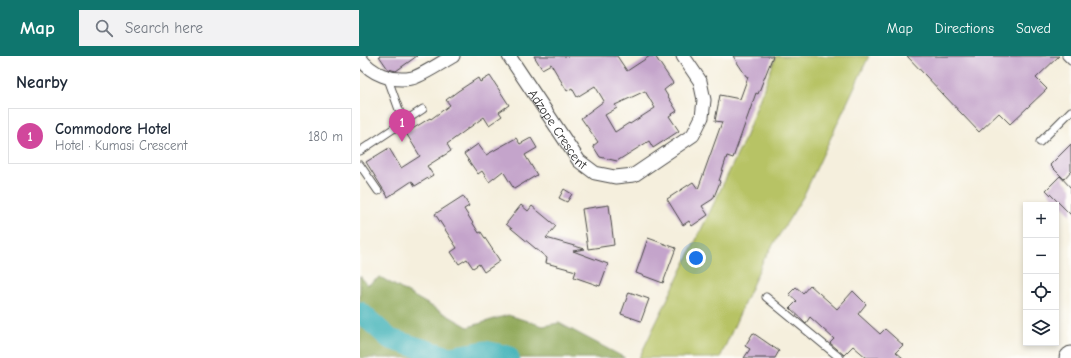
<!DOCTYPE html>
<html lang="en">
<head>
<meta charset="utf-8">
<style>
  body { margin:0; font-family:"Comic Neue",sans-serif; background:#f2f2f3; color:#1f2937 }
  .controls { position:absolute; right:12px; bottom:12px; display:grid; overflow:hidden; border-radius:0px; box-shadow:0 2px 6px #0003 }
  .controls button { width:36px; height:36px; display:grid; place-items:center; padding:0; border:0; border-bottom:1px solid #e0e1e3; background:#fff; color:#1f2937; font:20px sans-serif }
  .you { position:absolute; left:336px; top:202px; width:14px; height:14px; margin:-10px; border:3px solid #fff; border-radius:50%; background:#1a73e8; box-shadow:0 0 0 6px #1a73e833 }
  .badge { display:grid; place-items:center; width:26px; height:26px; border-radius:50%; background:#0f766e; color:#fff; font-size:13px; font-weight:700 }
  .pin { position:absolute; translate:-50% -33px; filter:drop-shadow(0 1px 2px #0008) }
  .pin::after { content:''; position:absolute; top:21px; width:14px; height:12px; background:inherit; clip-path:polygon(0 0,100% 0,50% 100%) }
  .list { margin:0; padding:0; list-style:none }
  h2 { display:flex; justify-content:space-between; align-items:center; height:52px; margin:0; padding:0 16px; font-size:17px }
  h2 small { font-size:13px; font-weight:400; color:#747a83 }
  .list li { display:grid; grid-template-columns:26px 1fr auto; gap:12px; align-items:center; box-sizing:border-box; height:56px; margin:0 8px 8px; padding:0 8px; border:1px solid #e0e1e3; border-radius:0px }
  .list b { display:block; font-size:15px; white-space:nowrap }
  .list p { margin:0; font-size:13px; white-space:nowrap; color:#747a83 }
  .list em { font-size:13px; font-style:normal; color:#747a83 }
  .icon { flex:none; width:22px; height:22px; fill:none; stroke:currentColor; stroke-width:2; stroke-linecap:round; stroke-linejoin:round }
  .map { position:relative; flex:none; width:711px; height:302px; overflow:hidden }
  header { display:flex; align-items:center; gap:24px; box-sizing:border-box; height:56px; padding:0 20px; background:#0f766e; color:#fff }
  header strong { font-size:19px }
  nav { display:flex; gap:22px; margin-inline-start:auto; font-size:14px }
  .search { width:280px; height:36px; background:#f2f2f3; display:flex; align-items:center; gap:10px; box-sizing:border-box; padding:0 14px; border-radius:0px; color:#747a83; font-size:15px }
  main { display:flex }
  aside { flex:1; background:#fff }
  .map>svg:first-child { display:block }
  .green { fill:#b7c365; stroke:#717748 }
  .forest { fill:#91a95a; stroke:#5e6a42 }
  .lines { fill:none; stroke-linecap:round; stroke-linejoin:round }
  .river { stroke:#42b3b9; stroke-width:21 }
  .building { fill:#c4a4cb; fill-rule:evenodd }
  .lane-casing { stroke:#494846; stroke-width:9 }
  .street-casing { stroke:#494846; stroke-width:15 }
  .secondary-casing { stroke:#494846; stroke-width:21 }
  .lane { stroke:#fff; stroke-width:7 }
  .street { stroke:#fff; stroke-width:13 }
  .secondary { stroke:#fff; stroke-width:19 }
  .labels { text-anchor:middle; stroke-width:3.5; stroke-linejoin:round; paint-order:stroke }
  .street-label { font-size:13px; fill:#2b2b2b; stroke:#fdfcf7 }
</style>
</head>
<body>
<header>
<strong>Map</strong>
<div class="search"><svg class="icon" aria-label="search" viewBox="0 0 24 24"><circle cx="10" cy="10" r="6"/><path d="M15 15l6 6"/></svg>Search here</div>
<nav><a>Map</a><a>Directions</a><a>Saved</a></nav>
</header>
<main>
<aside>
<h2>Nearby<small></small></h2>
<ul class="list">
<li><span class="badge" style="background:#d1479c">1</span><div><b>Commodore Hotel</b><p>Hotel · Kumasi Crescent</p></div><em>180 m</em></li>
</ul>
</aside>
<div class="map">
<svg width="711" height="302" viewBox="0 0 711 302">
  <rect width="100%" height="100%" fill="#fdfcf7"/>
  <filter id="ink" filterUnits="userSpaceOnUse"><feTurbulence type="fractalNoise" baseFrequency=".025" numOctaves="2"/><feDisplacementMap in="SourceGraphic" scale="8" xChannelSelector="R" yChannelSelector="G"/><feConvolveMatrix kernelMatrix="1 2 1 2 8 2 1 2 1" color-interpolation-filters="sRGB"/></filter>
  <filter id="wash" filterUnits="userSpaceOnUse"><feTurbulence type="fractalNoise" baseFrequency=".012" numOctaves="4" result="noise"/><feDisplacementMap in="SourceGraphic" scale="16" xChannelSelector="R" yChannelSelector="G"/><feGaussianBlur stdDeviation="0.9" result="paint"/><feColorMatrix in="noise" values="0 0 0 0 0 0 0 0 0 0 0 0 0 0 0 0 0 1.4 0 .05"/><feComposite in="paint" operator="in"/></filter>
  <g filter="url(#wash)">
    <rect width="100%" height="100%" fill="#f5efdd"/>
    <!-- green -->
    <path class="green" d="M416,0H509L443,141L403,205L360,302H279L383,87Z"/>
    <!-- forest -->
    <path class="forest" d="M0,220L8,229L20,221L108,271L148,259L183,270L199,267L265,302H0Z"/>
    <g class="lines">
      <!-- river -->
      <path class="river" d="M0,256L30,283L89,301L125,295L148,300L149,302"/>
    </g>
    <g id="blocks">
      <!-- building -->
      <path class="building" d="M19,0H57L36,15L28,13Z
        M174,0H257L267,15L290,0H295L313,27L304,34L317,55L309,60L319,75L293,92L289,85L257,105L240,101L233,90L238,86L221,62L244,45L235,30L217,41L212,32L207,35L191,8L182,13ZM285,35L295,52L270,68L269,67L255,76L245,59L257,52L255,49Z
        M373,0H413L398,38L396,37L373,102L367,100L359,125L360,126L353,143L342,150L348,159L332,170L329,165L323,169L307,143L333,126L338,133L362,66L355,65L360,39L380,43L388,21L386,20Z
        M547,0H699L676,22L687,33L650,68L639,57L619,76Z
        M130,20L149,49L139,56L142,60L129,69L124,61L87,88L91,95L67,110L73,119L55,130L52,125L28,141L6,106L29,92L41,112L60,100L46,77L70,62L71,63L90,49L86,44L98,35L118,22L120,26Z
        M156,82L160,88L171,82L177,92L165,99L177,119L154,133L143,115L129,126L122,115L118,118L104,98L118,88L126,99Z
        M711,88V115L704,123L690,109Z
        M700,120L711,132V159L686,134Z
        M204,133L212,138L207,146L199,142Z
        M103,140L109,150L104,153L119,177L121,176L140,205L124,216L119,208L113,212L107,203L99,208L91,196L97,192L75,158Z
        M161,149L168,155L172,150L196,170L186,182L225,193L213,195L248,208L240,230L214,221L216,215L186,207L187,202L146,168Z
        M249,149L254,189L228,193L222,153Z
        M288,182L316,192L303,227L276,217Z
        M450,229L477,253L493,235L506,248L498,258L520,278L525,273L543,289L536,296L543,302H507L493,290L484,299L470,287L474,283L450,261L446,267L430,252L437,245L429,238L436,231L443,237Z
        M269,236L289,243L281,265L261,258Z
        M393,277L419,295L415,302H384L390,293L385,290Z"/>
    </g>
  </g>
  <g filter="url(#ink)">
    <use href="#blocks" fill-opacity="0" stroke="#494846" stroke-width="1"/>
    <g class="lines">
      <!-- lane casing -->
      <g class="lane-casing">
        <path id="lane" d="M706,0L711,5
          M28,23L43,65
          M680,86L711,55
          M0,95L63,53
          M0,109L18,135
          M406,241L480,302"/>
      </g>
      <!-- street casing -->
      <g class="street-casing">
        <g id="street">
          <path id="s1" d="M149,0L219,105L235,117L255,121L274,119L333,79L342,61L344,44L340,25L323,0"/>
          <path d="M0,2C11,18 32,26 52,22C60,21 84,5 93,0"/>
        </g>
      </g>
      <!-- secondary casing -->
      <g class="secondary-casing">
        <path id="secondary" d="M709,302L711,300"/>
      </g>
      <!-- lane -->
      <use href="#lane" class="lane"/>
      <!-- street -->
      <use href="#street" class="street"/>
      <!-- secondary -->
      <use href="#secondary" class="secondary"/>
    </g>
  </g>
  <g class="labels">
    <!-- street labels -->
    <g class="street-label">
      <text dy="5" stroke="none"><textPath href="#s1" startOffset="88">Adzope Crescent</textPath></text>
    </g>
  </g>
</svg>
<div class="controls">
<button>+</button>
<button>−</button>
<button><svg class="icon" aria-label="locate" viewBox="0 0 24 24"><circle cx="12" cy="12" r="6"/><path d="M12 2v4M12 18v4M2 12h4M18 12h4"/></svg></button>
<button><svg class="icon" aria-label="layers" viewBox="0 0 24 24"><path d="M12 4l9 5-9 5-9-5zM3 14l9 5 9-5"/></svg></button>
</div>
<div class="you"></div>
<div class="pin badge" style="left:42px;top:86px;background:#d1479c">1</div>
</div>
</main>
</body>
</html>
